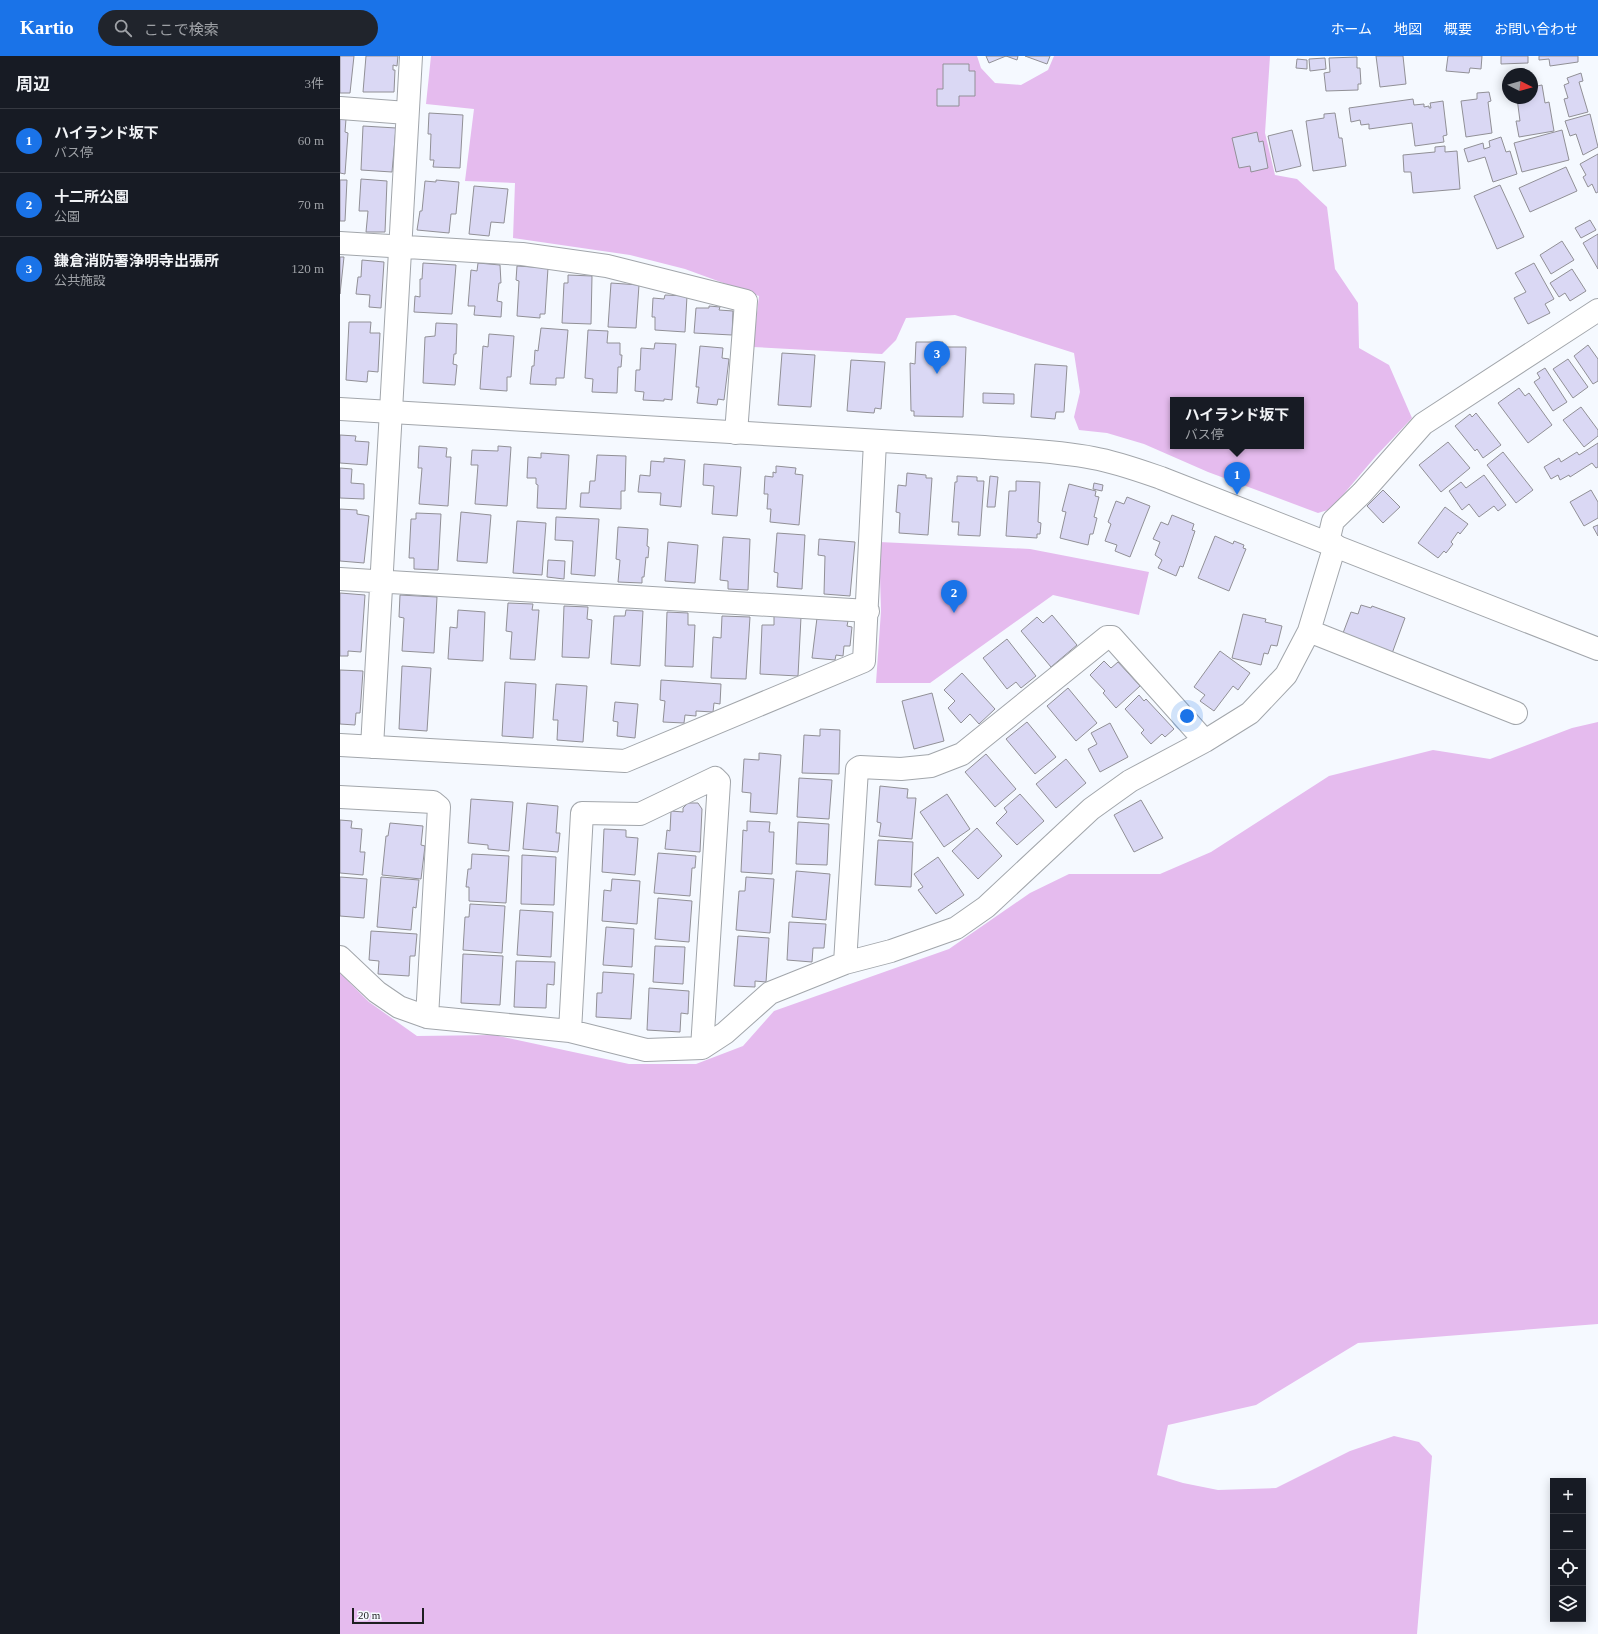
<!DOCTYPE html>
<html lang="ja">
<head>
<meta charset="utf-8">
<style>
  body { margin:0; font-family:"Times New Roman","Noto Sans JP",serif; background:#20242c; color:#f1f3f6 }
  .controls { position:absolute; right:12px; bottom:12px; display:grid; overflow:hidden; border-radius:0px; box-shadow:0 2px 10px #0003 }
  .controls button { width:36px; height:36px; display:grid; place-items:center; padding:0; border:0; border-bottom:1px solid #363941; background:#171b24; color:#f1f3f6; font:20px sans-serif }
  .compass { position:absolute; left:1162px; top:12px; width:36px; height:36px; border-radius:50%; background:#171b24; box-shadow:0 2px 10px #0003; rotate:96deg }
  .scale { position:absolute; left:12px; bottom:10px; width:72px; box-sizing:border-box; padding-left:4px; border:2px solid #1e1f21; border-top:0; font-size:11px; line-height:14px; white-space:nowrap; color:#1e1f21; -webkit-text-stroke:3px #f5f9ff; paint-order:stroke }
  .you { position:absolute; left:847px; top:660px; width:14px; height:14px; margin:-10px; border:3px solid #fff; border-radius:50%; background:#1a73e8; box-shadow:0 0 0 6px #1a73e833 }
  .badge { display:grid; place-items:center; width:26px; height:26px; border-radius:50%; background:#1a73e8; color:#fff; font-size:13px; font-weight:700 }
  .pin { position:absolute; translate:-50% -33px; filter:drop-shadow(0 1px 2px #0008) }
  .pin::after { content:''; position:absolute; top:21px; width:14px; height:12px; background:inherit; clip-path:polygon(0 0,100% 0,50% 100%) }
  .popup { position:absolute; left:830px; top:341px; width:134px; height:52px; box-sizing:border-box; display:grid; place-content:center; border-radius:0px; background:#171b24; filter:drop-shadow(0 1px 3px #0005); font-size:13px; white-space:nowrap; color:#9ea1a6 }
  .popup b { font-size:15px; color:#f1f3f6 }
  .popup::after { content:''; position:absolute; left:50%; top:100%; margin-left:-8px; border:8px solid transparent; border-top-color:#171b24 }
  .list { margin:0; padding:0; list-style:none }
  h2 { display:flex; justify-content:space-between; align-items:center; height:52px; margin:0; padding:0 16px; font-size:17px }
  h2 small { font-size:13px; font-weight:400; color:#9ea1a6 }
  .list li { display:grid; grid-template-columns:26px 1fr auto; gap:12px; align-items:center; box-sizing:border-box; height:64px; padding:0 16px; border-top:1px solid #363941 }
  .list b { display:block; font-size:15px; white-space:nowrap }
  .list p { margin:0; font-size:13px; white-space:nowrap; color:#9ea1a6 }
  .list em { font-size:13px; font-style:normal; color:#9ea1a6 }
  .icon { flex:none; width:22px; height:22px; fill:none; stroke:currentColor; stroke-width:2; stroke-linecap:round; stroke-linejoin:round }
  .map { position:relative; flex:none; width:1258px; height:1578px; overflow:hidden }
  header { display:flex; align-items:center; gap:24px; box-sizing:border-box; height:56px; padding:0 20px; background:#1a73e8; color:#fff }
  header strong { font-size:19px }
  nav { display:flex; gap:22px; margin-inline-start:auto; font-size:14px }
  .search { width:280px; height:36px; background:#20242c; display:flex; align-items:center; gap:10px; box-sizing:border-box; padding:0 14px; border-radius:22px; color:#9ea1a6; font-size:15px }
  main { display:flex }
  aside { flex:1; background:#171b24 }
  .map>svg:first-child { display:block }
  .green { fill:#e5bbee; fill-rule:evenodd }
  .building { fill:#dad8f4; stroke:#919096 }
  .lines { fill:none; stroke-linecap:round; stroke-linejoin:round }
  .minor-casing { stroke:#a2a6ab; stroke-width:24 }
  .tertiary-casing { stroke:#a2a6ab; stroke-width:24 }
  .minor { stroke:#fff; stroke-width:22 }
  .tertiary { stroke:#fff; stroke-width:22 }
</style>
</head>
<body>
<header>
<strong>Kartio</strong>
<div class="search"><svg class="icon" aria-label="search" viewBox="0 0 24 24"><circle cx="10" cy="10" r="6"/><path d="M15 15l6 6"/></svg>ここで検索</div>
<nav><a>ホーム</a><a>地図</a><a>概要</a><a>お問い合わせ</a></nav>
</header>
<main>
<aside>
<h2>周辺<small>3件</small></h2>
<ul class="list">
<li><span class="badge">1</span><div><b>ハイランド坂下</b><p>バス停</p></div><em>60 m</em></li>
<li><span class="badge">2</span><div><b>十二所公園</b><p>公園</p></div><em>70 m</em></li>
<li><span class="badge">3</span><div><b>鎌倉消防署浄明寺出張所</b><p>公共施設</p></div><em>120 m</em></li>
</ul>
</aside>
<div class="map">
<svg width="1258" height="1578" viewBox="0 0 1258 1578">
  <rect width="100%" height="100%" fill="#f5f9ff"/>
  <!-- green -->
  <path class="green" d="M91,0H637L641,12L655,27L681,29L708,14L714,0H930L925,77L935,119L957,123L987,151L995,213L1018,247L1019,292L1049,309L1072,362L1036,400L991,453L978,457L868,416L804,388L767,377L739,374L734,361L740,336L734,297L615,259L566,262L556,284L542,298L413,291L419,240L345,213L290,199L173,182L175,127L125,125L134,53L86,48ZM833,344H961V390H833Z
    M539,486L690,493L809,516L799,559L713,539L590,627H536L541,555Z
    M1258,666V1268L1018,1287L916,1349L828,1369L817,1419L843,1427L878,1434L936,1432L1010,1395L1054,1380L1079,1386L1092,1400L1077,1578H0V917L29,946L77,980L154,979L289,1008H356L403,990L434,955L609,893L690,837L729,818H820L871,796L989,720L1093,694L1150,703L1232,672Z"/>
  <!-- building -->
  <path class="building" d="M0,0H14L10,37H0Z
    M26,0H58L57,10L53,9V14H55L54,36H23Z
    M646,0H678L677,4L666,0L649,7Z
    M685,0H710L707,8Z
    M1036,0H1063L1066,28L1040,31Z
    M1108,0H1142L1141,13L1130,12L1129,17L1106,15Z
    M1161,0H1188V7L1161,8Z
    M1199,0H1238V6L1210,10L1209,3L1199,4Z
    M1017,1V12H1020L1021,28H1018V34L986,35L984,17L990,16L989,2Z
    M985,2L986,13L970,15L969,3Z
    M957,3L967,4V13L956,12Z
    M603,8H629V15H635V40H619V50H597V33H603Z
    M1241,17L1243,25L1239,26L1248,56L1229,61L1224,43L1228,42L1224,29L1229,27L1227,22Z
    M1202,29L1205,47L1209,46L1214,75L1179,81L1176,65H1180L1177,42H1192V31Z
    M1149,36L1151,45L1148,46L1152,77L1126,81L1121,45L1137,43V37Z
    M1073,43L1074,49L1084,48V51L1089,50V52H1091L1090,47L1103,45L1107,79L1103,80L1104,86L1075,90L1072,67L1029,73V68L1021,69L1020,64L1011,66L1009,52Z
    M89,57L123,59L120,112L93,111L94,104H90L91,78H88Z
    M995,57L999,82H1002L1006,110L973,115L966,65L984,62V58Z
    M1250,58L1258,91L1243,99L1236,78L1230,80L1225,65Z
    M0,62L6,63L5,76L8,77L5,118L0,117Z
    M23,70L56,72L52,116L21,114Z
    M952,74L961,110L936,116L928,80Z
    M1222,74L1229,104L1182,116L1174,87Z
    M917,76L919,86L923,85L928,112L911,116L910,110L899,112L892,82Z
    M1161,81L1166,96L1170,95L1177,118L1153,126L1145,101L1128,106L1124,93L1143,87L1144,93L1150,91L1149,85Z
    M1105,90V96L1117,95L1120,133L1073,137L1071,116H1064L1063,99L1095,96V91Z
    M1258,98V136L1256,137L1252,128L1248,131L1243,121L1246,119L1240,108Z
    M1226,111L1237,135L1190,156L1179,132Z
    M21,123L47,125L45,176H26L28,155H19Z
    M0,124H7L5,165H0Z
    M96,124L119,126L116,158H111L109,177L77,174L80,155H82L85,125L96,126Z
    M1160,129L1184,181L1157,193L1134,140Z
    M134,130L168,133L164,167L151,166L149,180L129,178Z
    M1250,164L1256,174L1241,182L1235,172Z
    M1258,178V213L1243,187Z
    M1222,185L1234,204L1211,218L1200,199Z
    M0,201H4L0,238Z
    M22,204L44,206L41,252L29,251L30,239L16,238L18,221H21Z
    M83,207L116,209L112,258L74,256L75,240L80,241V223H82Z
    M138,207L160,209L161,227H159L157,245L162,246L161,261L134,259L135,250H128L131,214L137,215Z
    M1194,207L1214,243L1205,248L1210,257L1188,268L1174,242L1186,236L1175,217Z
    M177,210L208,212L205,258H200V262L177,260L179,225L176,224Z
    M1232,213L1246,235L1230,245L1225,237L1219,241L1210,227Z
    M228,219L252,220L251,268L222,267L224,227H228Z
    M271,227L299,229L296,272L268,271Z
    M325,239L347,240L345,276L315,274V261H312L313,242L324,243Z
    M369,250L380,251L379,254L393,255L392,279L354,277L356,252H369Z
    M9,266H31L30,277H40L38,316L28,315L27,326L6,324Z
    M96,267L117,268L116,298H114L113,308L117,309L115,329L83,327L85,281L95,280Z
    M201,272L228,274L224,322H216V329L190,328L192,310H194L195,294L198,295Z
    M248,274L268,275L267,287H280V299H282L281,311H278L277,337L252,336L253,323L245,322Z
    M149,278L174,280L171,321H167V335L140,333L143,290L148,291Z
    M576,286H603V291H626L623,361L574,360V355H571L570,307L575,308Z
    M315,287L336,288L332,344L324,343V345L303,344L304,336L295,335L296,314H300L301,292L314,293Z
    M1248,289L1258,303V325L1253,328L1234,300Z
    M360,290L383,292L382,302L389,303L384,344L378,343L377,349L357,347L359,331H356Z
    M442,297L475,299L471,351L438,349Z
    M1228,303L1248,331L1233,342L1213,313Z
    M511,304L545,306L541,353L535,352L534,357L507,355Z
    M695,308L727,310L724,356H716L715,363L691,361Z
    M1205,312L1227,346L1213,355L1194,326L1200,322L1197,317Z
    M1179,332L1185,340L1189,337L1212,369L1188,387L1158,347Z
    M643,337L674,338V348L643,347Z
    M1241,351L1258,374V380L1244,391L1223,364Z
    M1136,357L1161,389L1143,402L1137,393L1135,395L1115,370L1130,358L1132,361Z
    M0,379L16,380L15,385L29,386L27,409L0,407Z
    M1108,386L1130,412L1101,436L1079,409Z
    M1258,387V411L1256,412L1252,407L1230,421L1229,419L1220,424L1218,419L1211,423L1204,411L1219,402L1221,406L1237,396L1239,399Z
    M79,390L107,392L106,401H111L108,450L79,448L82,412H78Z
    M158,390L171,391L167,450L135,448L138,409H131L132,394L158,395Z
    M1163,396L1193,434L1176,447L1147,409Z
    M201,397L229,399L226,453L197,452L198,429L196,428V422H187L188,401L201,402Z
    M257,399L286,400L285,435H281V453L240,451L241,437H249L250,425H255Z
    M324,402L345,404L341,451L320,449L321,437L298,436L300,419L310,420L311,405L324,406Z
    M364,408L401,411L397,460L372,458L374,430L363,429Z
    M436,410L456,412L455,418L463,419L459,469L430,466L431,453H427L428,438H424L425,420L433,421V416L436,417Z
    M0,412L12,413L11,427L24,428V443L0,442Z
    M567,417L586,419V422H592L588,479L559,477L560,457L556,456L558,429L566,430Z
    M1144,419L1166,449L1158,455L1154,450L1139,461L1129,448L1122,454L1109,435L1121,426L1126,432Z
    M617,420L637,421V425H644L640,480L618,479L619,466H612L615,426H617Z
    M650,420L658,421L655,451H647Z
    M676,425L700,426L698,466L701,467L700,478H697V482L666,480L669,435H676Z
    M754,427L763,429L762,435L753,433Z
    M729,428L756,435L755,440L759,441L754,461L757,462L753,478H750L748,489L720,482L726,456L722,455Z
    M1043,434L1060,451L1043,467L1027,450Z
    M1251,434L1258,446V462L1244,470L1230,446Z
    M787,441L810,450L790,501L775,495L777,489L765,485L771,468L768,466L776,445L784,448Z
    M1105,451L1128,468L1120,478L1118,476L1111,486L1113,488L1106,497L1104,495L1098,502L1078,487Z
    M0,453L17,454V458L29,460L24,507L0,505Z
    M121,456L151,459L147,507L117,505Z
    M76,457L101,458L98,514L74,513V502H69L71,463H76Z
    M832,459L854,468L852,474L855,475L843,511L840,510L836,520L818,512L822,504L815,499L820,486L813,483L821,466L828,469Z
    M216,461L259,463L255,520L231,518L233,485L215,484Z
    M177,465L206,467L202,519L173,517Z
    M1258,469V480L1253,471Z
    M278,471L308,473L307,490L309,491L308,502L306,501L304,521H302V527L278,526L280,504L276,503Z
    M437,477L465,479L462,533L437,531L438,517L434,516Z
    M875,480L893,488L894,485L904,489L903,492L906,493L889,535L858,522Z
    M383,481L410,483L408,534L388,533V525L380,524Z
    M479,483L515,486L510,540L484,538L485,500L478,499Z
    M328,486L358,489L355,527L325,525Z
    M208,504L225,505L224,523L207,521Z
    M0,537L25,539L21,596L8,595V600H0Z
    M60,539L97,541L94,597L62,595L64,562L59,561Z
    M168,547L193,548L192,554H199L195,604L170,603L172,576L166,575Z
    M1021,549L1031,552L1032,550L1065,562L1050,603L1000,585L1011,556L1018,558Z
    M224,550L248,551L247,563L252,564L249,602L222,601Z
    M118,554L145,556L143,605L108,603L110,571L117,572Z
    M286,554L303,555L300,610L271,608L274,560H285Z
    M327,556L348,557V569H355L353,611L325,610Z
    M903,558L926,563L925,566L942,570L937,590L931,589L928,598L924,597L921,609L892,602Z
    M712,559L737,589L711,611L681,575L697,561L703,567Z
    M382,560L410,561L406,623L371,622L373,581L381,582Z
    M434,560L461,561L458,620L420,618L422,569H434Z
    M477,562L508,565L507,570L512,571L510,590H504L503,600L496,599L495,604L472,602Z
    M667,583L696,620L681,632L676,626L667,633L643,602Z
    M880,595L910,617L898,634L893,630L874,655L860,645L865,639L854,631Z
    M764,605L771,612L778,606L800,630L776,652L763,637L765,635L750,619Z
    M62,610L91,612L87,675L59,673Z
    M0,614L23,615L20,657H16L15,669L0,668Z
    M622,617L655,653L639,668L630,658L621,667L608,652L615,645L604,634Z
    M321,624L381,628L380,648L374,647L373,656L356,655V660L345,659L344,667L323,666L325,645L320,644Z
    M165,626L196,628L193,682L162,680Z
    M216,628L247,630L243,686L217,684L218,664H213Z
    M728,632L757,667L736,685L707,650Z
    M592,637L604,685L574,693L562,645Z
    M799,639L804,645L806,643L834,673L825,681L822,678L811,688L801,677L804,674L785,653Z
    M275,646L298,648L295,682L277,680L278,666L273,665Z
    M687,666L716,701L695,718L666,683Z
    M770,667L788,701L760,716L748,693L757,688L751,677Z
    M480,673L500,674L499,718L462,717L464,679L480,680Z
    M419,697L441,699L437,758L410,756L411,737L402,736L404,703L419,704Z
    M646,698L676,733L655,751L625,716Z
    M726,703L746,727L716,752L696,728Z
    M459,722L492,724L489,763L457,761Z
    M540,730L568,733L567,742H576L572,783L539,780L541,767L537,766Z
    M607,738L630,773L604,791L580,756Z
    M680,738L704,765L677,789L656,767L667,756L664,752Z
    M131,743L173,746L169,795L148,793V789L128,787Z
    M801,744L823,782L794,796L774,759Z
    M187,747L218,750L216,777H220L218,796L183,793Z
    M348,747H358L362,753L360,796L325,793L327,774L330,775L331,755L343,756V752Z
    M0,764L12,765L11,772L22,773L20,796H25L23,819L0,817Z
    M407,765L430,766L429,776H434L432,818L401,816L403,774L407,775Z
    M458,766L489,768L487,809L456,808Z
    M50,767L83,770L81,789L85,790L81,823L42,819L46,780H48Z
    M637,772L662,800L638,823L612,795Z
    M264,773L286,774V781L298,782L295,819L262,816Z
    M538,784L573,786L571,831L535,829Z
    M318,797L356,800L355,812H352L350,840L314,837Z
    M132,798L169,800L166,847L129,845V831H126L128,813H131Z
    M182,799L216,801L214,849L181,848Z
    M598,801L624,839L596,858L578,834L583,831L574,818Z
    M456,815L490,818L486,864L452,861Z
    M0,821L27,823L24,862L0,860Z
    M41,821L79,824L76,852L73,851L71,874L37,871Z
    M406,821L434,823L430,877L396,874L399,835H405Z
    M272,823L300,825L297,868L262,865L264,834L271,835Z
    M318,842L352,845L349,886L315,883Z
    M130,848L165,850L162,897L123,894L125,861H129Z
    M180,854L213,856L211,901L177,899Z
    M449,866L486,868L484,892H473L472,906L447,904Z
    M266,871L294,873L292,911L263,909Z
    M31,875L77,878L75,900H70L69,920L38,918L39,905L29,904Z
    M398,880L429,882L426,926L415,925V931L394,930Z
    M315,890L345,891L343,928L313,926Z
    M123,898L163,900L160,949L121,947Z
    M176,905L215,906L214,929L207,928L206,952L174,951Z
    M263,916L294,918L291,963L256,961L257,937H262Z
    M309,932L349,935L348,958L341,957L340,976L307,974Z"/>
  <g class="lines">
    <!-- minor casing -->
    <g class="minor-casing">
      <path id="minor" d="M0,52L67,57
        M0,187L182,198L267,210L406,245L396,377
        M988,486L993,465L1022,437L1083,368L1258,254
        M0,523L528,555
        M969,575L1176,657
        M0,689L285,705L524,605L535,386
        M32,691L71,0
        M0,741L93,746L99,751L87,961
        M0,901L37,936L59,951L87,961L230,975L306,994L362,992L385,977L430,937L505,907L551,895L616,872L646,851L751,753L790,725L865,685L910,657L946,619L969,575L995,489
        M505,907L517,713L520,711L561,713L591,710L622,698L767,581H772L865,685
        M230,975L242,757L300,758L375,722L379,726L362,992"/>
    </g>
    <!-- tertiary casing -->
    <g class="tertiary-casing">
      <path id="tertiary" d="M0,353L644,391C680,394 717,395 753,402C776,406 798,414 821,422L1258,593"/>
    </g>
    <!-- minor -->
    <use href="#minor" class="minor"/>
    <!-- tertiary -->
    <use href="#tertiary" class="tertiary"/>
  </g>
</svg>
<div class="controls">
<button>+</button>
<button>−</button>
<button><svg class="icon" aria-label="locate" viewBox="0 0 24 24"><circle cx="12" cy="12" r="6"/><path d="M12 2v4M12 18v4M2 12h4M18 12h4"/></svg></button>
<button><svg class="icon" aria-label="layers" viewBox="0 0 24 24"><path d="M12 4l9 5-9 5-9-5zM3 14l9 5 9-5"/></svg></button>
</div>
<svg class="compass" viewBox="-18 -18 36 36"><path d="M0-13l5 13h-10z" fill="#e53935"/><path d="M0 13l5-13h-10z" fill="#9ea1a6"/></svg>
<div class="scale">20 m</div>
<div class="you"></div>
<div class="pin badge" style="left:897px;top:439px">1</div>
<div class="popup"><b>ハイランド坂下</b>バス停</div>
<div class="pin badge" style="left:614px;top:557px">2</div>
<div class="pin badge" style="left:597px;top:318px">3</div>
</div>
</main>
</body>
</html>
